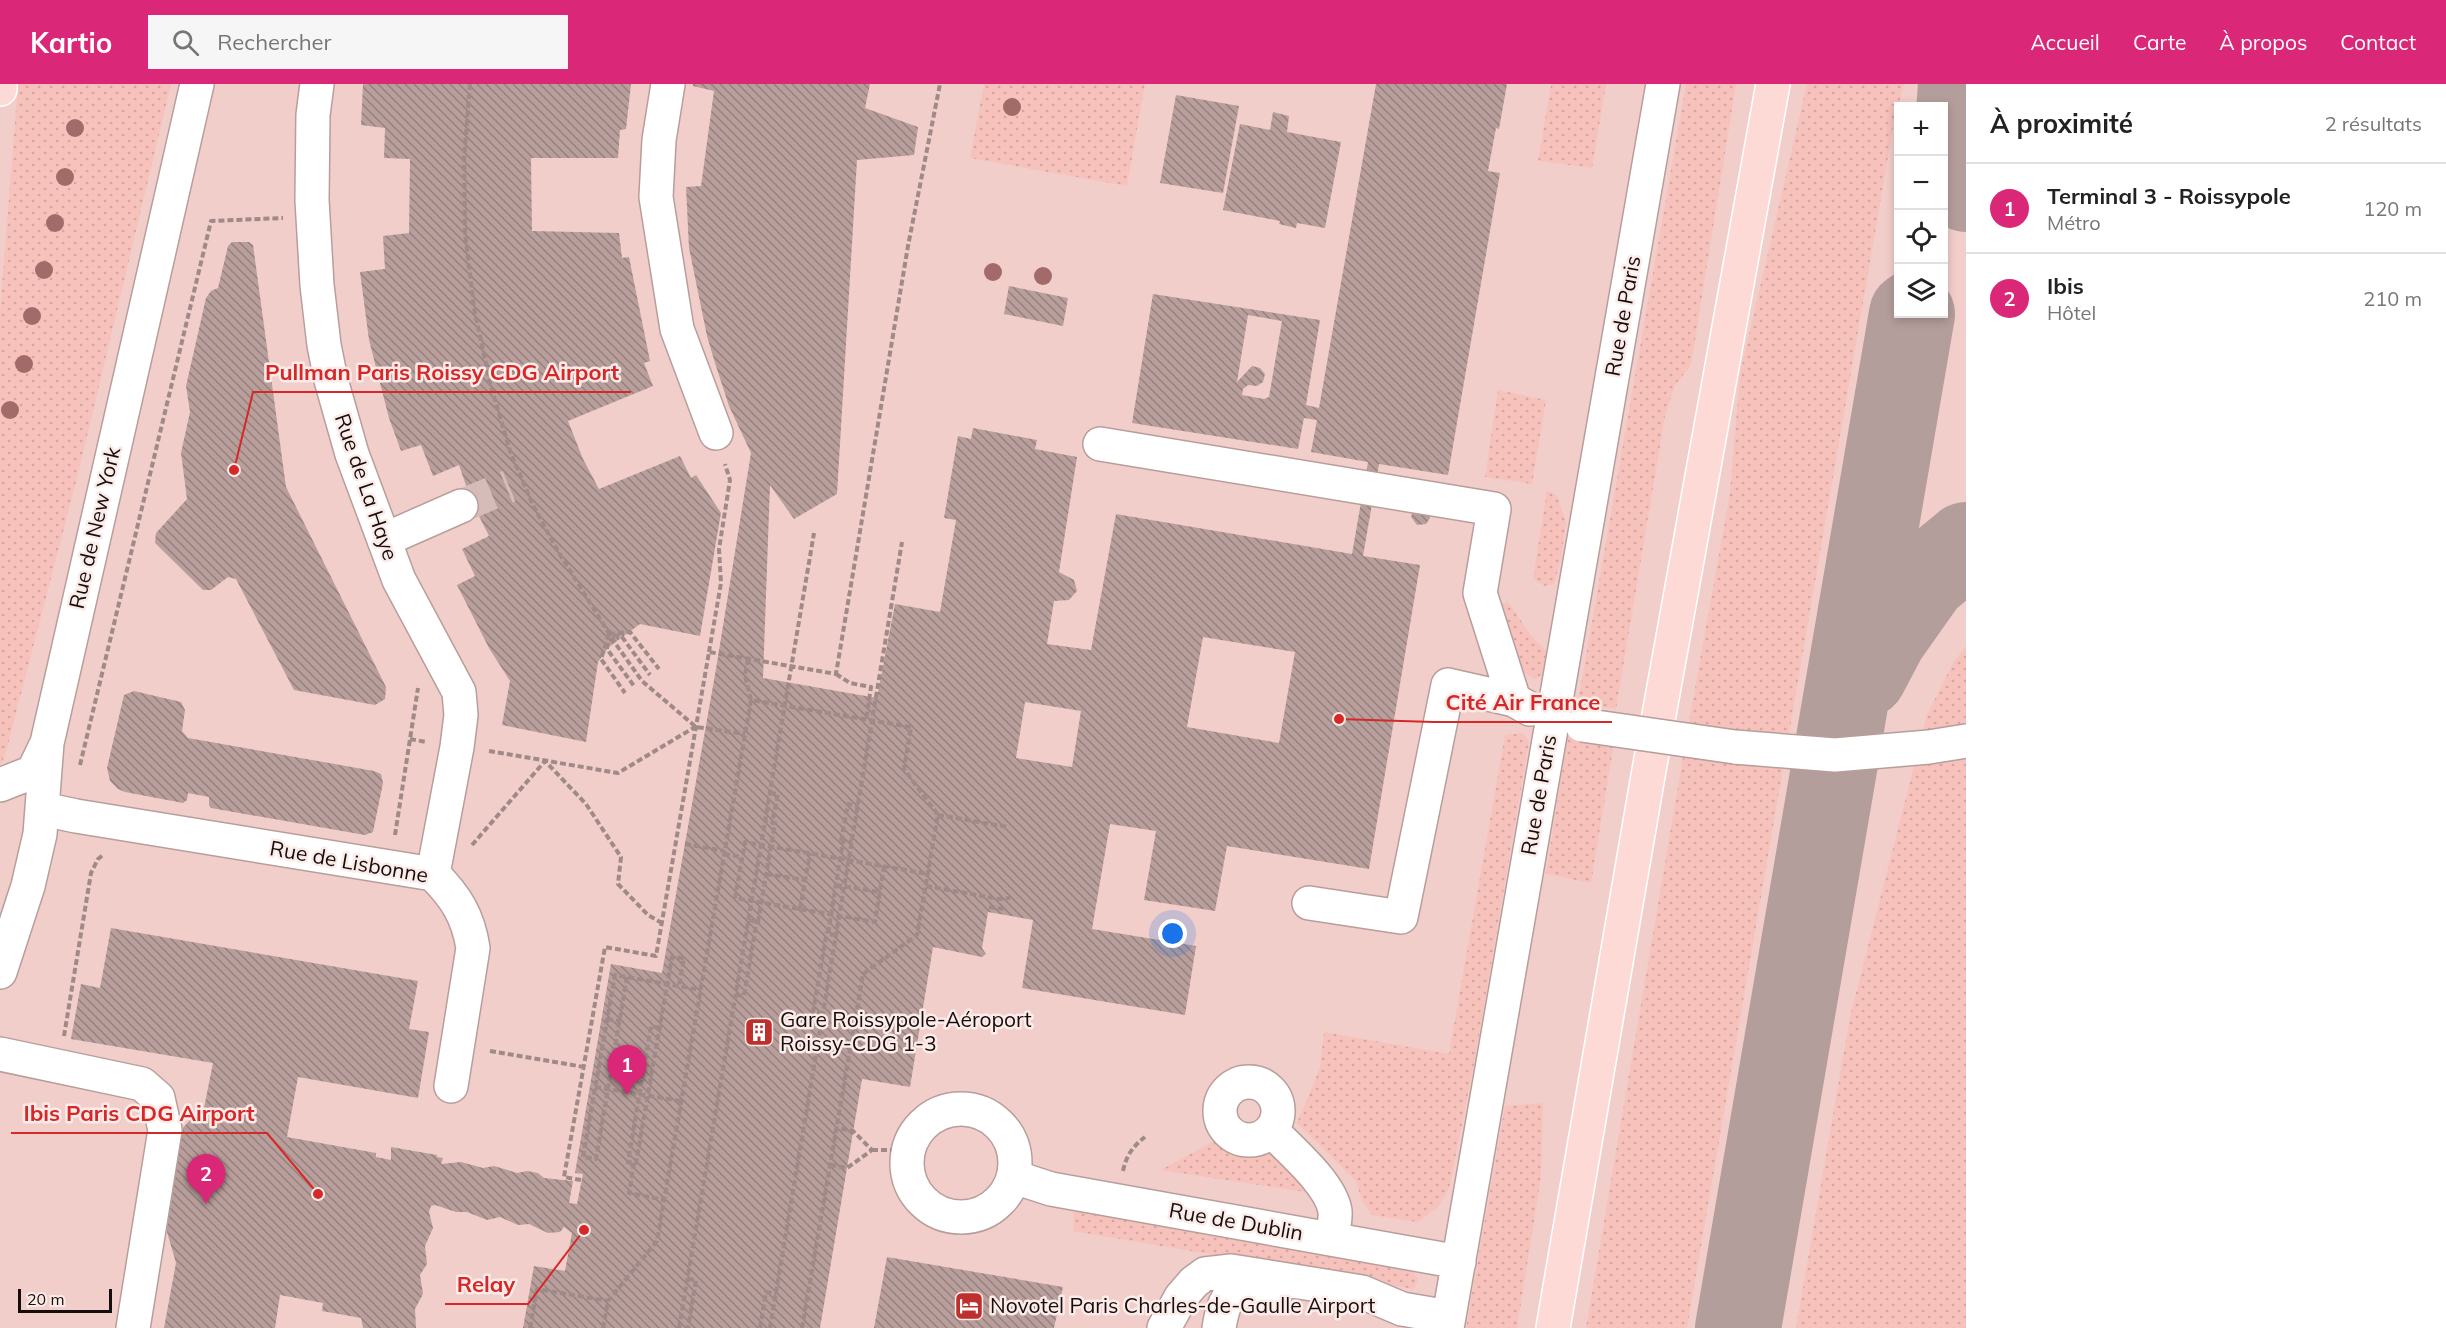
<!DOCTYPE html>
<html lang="fr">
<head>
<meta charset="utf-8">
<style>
  body { margin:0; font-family:Mulish,sans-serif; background:#f6f6f6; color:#222 }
  .controls { position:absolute; right:18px; top:18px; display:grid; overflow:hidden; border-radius:0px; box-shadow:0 3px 9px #0003 }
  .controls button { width:54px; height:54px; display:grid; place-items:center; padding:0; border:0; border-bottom:2px solid #e0e0e0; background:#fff; color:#222; font:30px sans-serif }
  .scale { position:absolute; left:18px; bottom:15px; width:94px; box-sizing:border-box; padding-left:6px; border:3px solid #160d0c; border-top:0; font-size:16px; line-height:21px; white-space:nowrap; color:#160d0c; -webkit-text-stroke:4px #fcece9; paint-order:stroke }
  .you { position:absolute; left:1173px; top:850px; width:21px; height:21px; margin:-15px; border:4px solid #fff; border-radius:50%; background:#1a73e8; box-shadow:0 0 0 9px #1a73e833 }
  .badge { display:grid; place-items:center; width:39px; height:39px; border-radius:50%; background:#db2777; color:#fff; font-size:20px; font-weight:700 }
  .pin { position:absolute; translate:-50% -50px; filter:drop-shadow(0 2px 3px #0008) }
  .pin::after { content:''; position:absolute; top:32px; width:21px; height:18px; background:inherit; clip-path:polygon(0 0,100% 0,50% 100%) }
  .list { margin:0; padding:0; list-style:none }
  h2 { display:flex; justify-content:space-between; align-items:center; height:78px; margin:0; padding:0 24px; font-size:26px }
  h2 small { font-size:20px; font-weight:400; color:#767676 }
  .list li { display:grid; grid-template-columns:39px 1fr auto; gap:18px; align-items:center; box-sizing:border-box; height:90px; padding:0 24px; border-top:2px solid #e0e0e0 }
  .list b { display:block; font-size:22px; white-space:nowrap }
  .list p { margin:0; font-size:20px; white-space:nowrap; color:#767676 }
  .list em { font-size:20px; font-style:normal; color:#767676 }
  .icon { flex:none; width:33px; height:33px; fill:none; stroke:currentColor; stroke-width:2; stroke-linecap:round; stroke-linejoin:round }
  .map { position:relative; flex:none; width:1966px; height:1244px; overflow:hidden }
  header { display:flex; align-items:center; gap:36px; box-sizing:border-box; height:84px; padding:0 30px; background:#db2777; color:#fff }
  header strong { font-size:28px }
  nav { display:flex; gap:33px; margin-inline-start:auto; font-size:21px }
  .search { width:420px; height:54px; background:#f6f6f6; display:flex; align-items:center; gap:15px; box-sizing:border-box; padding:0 21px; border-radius:0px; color:#767676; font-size:22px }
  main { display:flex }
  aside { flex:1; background:#fff }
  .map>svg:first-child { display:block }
  .built { fill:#f2ceca; fill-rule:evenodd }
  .grass { fill:url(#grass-dots) }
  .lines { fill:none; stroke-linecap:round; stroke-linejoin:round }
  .taxiway { stroke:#b49e9b; stroke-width:86 }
  .building { fill:url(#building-back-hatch); fill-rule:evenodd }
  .minor-tunnel { stroke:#d5bcb9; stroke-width:33; stroke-dasharray:33 16; stroke-linecap:butt }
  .minor-casing { stroke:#b89e9b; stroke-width:36 }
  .major-casing { stroke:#fff; stroke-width:36 }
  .path { stroke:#9f8a88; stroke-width:4; stroke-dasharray:6 3; stroke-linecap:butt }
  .minor { stroke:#fff; stroke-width:33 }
  .major { stroke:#fddad6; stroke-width:33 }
  .minor-bridge-casing { stroke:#b89e9b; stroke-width:36; stroke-linecap:butt }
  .minor-bridge { stroke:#fff; stroke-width:33 }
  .tree { fill:#a26b69 }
  .labels { text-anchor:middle; stroke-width:5; stroke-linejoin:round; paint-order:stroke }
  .street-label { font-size:21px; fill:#160d0c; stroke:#fcece9 }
  .poi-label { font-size:21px; fill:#160d0c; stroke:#fcece9; text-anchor:start }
  .leader { fill:none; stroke:#d62828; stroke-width:2 }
  .callout-dot { fill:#d62828; stroke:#fcece9; stroke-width:2 }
  .callout-label { font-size:22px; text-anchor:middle; font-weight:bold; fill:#d62828; stroke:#fcece9; stroke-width:5; stroke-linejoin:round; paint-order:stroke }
</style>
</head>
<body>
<header>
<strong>Kartio</strong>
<div class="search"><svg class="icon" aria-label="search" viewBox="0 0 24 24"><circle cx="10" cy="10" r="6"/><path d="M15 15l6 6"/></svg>Rechercher</div>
<nav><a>Accueil</a><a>Carte</a><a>À propos</a><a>Contact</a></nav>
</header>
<main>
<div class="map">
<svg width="1966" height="1244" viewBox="0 0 1966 1244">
  <defs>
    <pattern id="grass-dots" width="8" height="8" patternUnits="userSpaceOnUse" patternTransform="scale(1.5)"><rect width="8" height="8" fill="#f7c2bc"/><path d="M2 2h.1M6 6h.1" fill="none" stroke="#d3a6a0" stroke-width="1.8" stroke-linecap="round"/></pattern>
    <pattern id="building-back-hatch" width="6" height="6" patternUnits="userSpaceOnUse" patternTransform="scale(1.5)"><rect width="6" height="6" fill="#b99f9c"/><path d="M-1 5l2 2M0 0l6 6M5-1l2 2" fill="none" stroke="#95807e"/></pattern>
  </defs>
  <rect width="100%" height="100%" fill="#f7dbd8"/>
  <!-- built -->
  <path class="built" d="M0,0H1966V1244H0ZM1898,22H1944V230H1898Z"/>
  <!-- grass -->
  <path class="grass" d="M18,0H171L78,390L8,660L2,679L0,680V227Z
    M984,0H1145L1127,102L970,74Z
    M1551,0H1606L1592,84L1538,77Z
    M1686,0H1736L1691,281L1675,301L1665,332L1616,625L1578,618Z
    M1807,0H1904L1894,38L1687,1244H1586L1689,638L1730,409L1740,290Z
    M1498,306L1546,316L1532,400L1485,393Z
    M1547,407L1557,411L1566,438L1561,475L1554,500L1545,502L1533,495Z
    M1508,518L1530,550L1547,568L1548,578L1544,591L1534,595L1506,574L1498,522Z
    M1966,562V1244H1796L1850,933L1927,631L1954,577Z
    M1522,649L1529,657L1475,975L1449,1105L1438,1123L1418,1138L1372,1131L1362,1117L1356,1097L1297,1039L1320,984L1324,948L1449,970L1505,651Z
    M1568,651L1614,659L1591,799L1546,790Z
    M1543,1019L1541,1093L1517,1244H1466L1505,1022Z
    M1214,1057C1238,1070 1248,1072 1275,1069L1312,1109L1161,1086Z
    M1074,1127L1412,1187L1418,1195L1414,1205L1073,1147Z"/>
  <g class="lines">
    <!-- taxiway -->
    <path class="taxiway" d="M1961,0L1957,58L1966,105
      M1864,591L1884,553L1925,495L1966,461
      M1738,1244L1912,230"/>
  </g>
  <!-- building -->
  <path class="building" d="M363,0H631L626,45L620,46L618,74H531L532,147L619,149L622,174L629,173L650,277L644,279L653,302L568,337L583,375L599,405L680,372L691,394L696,391L721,429L700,552L640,540L609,563L598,578L586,658L502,641L510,597L489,564L457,501L475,492L462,465L489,452L471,416L459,381L433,392L421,361L401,367L389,334L369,256L360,188L385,185L383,152L409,149L410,75L384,74L385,44L361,41Z
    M693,0H870L865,24L918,43L914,71L857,76L837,410L794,435L770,401L763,594L877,614L895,520L940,528L956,436L944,434L958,352L971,355L973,344L1037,356L1035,365L1077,373L1059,488L1074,496L1077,507L1069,516L1054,517L1047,560L1091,566L1116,430L1352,470L1368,378L1311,368L1317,336L1304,334L1298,365L1132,339L1153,210L1320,236L1306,321L1319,324L1376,0H1507L1499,45L1496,44L1488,87L1500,89L1448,391L1379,380L1363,472L1420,481L1369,785L1227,762L1215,827L1144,816L1156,747L1110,740L1092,845L1196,862L1185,931L1022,904L1033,836L988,828L982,864L986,870L982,873L933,863L910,1003L862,995L820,1244H523L534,1182L565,1187L572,1149L564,1143L560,1148L548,1149L529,1140L518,1141L500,1133L487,1136L467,1128H456L435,1121L431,1122L429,1128L433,1144L425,1162L427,1180L420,1191L423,1210L415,1225L416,1244H363L361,1234L322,1227L323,1219L280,1211L275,1244H164L176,1179L167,1148L162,1093L179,1048L190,1036L203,1029L213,979L71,955L81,900L100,904L111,844L418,897L409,945L429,948L418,1014L298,993L287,1053L376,1069V1073L391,1076V1063L437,1071V1073L443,1074L441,1080L461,1078L483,1084L494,1082L517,1089L527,1087L538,1089L544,1094L573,1097L569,1119L577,1120L583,1090L575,1089L611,880L662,889L716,585L751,369L729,322L715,279L707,252L689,164L686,103L701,102L714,7L693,2ZM1248,231L1282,237L1269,313L1264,315L1242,311L1243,305L1248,301L1257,302L1263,298L1265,290L1260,284L1252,282L1237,298ZM1203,553L1295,568L1279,659L1187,643ZM1025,618L1081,627L1072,683L1016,674Z
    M1176,11L1239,22L1223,109L1160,99Z
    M1273,28L1289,32L1287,48L1341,58L1325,144L1297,139L1296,144L1279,140L1280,137L1223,126L1240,40L1270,46Z
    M232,158H249L253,161L286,403L386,603L385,615L375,621L294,606L236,495L228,493L211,506H203L155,459L156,449L187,415L181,369L190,328L186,302L206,214L211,207L218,204L228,162Z
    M1009,202L1068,214L1063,242L1004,230Z
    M1413,427L1429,428L1430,434L1426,440L1417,441L1411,433Z
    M134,607L181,618L185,626L182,647L188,654L374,687L381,690L383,699L373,748L365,751L211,724L209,721V713L188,709L187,716L183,719L125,708L118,705L110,697L107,684L124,611Z
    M887,1173L1063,1203L1054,1244H874Z"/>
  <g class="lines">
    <!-- minor-tunnel -->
    <path class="minor-tunnel" d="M461,422L509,402"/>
    <!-- minor casing -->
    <g class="minor-casing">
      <path id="minor" d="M317,0L313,31L312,116L317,201L324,261L331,296L352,370L399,496L459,608L461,631L457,663L433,790
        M668,0L659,56L656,113L677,245L716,349
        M1100,360L1494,425L1480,509L1514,616
        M384,456L461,422
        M1735,663L1835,671L1929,663L1966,657
        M0,701L33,688L47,659
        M43,725L76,732L433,790C456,813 468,832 473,864L451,1002
        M1309,819L1401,833L1448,601L1514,616L1530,625
        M0,888L28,802L40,750L47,659L197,0
        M0,970L142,1000L158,1014L165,1046L133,1244
        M1220 1027a29 29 0 1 1 58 0a29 29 0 1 1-58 0Z
        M907 1079a54 54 0 1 1 108 0a54 54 0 1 1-108 0Z
        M1271,1046C1290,1066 1331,1100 1335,1127C1336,1136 1333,1146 1331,1155
        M1014,1093L1051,1105L1459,1178
        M1164,1244L1181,1213L1194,1198L1205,1190L1231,1187L1362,1208L1402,1225L1449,1233
        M1219,1244C1226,1201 1236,1204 1275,1211
        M1447,1244L1663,0"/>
    </g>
    <!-- major casing -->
    <g class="major-casing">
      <path id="major" d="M0,5V0
        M1553,1244L1649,686L1773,0"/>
    </g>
    <!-- path -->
    <path class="path" d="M470,0L464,74L465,149L474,224L490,299L510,367L532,419L556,464L615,559L642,597L696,643L745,650
      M609,550L630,548L659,585
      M609,550L601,575L625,609
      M613,551L622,553L650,591
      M608,559L607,565L634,602
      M709,568L721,499L719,465L730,396L725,380
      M748,575L745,591L751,616
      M836,590L850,599L871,603L866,636
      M410,655L426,658
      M489,667L618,689L695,643
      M80,681L211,137L283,134
      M770,709L778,710L772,740
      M938,731L1008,743
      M395,751L418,604
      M841,757L848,720L858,722
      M685,760L724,767
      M472,761L545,677L586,720L621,773L618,800L648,831L662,839
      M724,770L742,773
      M884,782L875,838L735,814L745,758L928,790
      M766,790L805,796
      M836,801L879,808
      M926,802L999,815L1010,814
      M989,823L1005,825
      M800,825L810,769
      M749,836L758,838L775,739L765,738
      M836,851L828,850L843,757L852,758
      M627,893L596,1075L583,1073L615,891L701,906
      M736,911L744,912L757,835
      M823,930L813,928L827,847
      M607,935L620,937
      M659,944L651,942L628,1078L636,1079L672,873L684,874L679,902
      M64,952L91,789L98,775L103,771
      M490,967L584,983
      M595,1003L681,1017
      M872,1066H908
      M634,1079L629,1109L664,1116
      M830,1081L847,1084L872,1066L853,1047L837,1044
      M1123,1087C1126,1072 1133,1062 1145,1053
      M581,1096L564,1093L605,863L656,872L709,568L836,590L908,162L940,0
      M688,1195L696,1196L688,1244
      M530,1244L537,1205L608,1217
      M603,1244L608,1217L657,1157L751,616L911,643L904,685L938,731L917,851L863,890L802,1244
      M679,1244L814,449
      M760,1244L766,1208L776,1210
      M770,1244L902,458"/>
    <!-- minor -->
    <use href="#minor" class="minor"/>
    <!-- major -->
    <use href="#major" class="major"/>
    <!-- minor-bridge casing -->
    <g class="minor-bridge-casing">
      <path id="minor-bridge" d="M1582,641L1735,663"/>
    </g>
    <!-- minor-bridge -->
    <use href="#minor-bridge" class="minor-bridge"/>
  </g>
  <!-- trees -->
  <g class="tree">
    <circle cx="1012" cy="23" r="9"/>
    <circle cx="75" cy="44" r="9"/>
    <circle cx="65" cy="93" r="9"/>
    <circle cx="55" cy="139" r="9"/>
    <circle cx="44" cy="186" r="9"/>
    <circle cx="993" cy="188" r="9"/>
    <circle cx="1043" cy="192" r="9"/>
    <circle cx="32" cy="232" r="9"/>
    <circle cx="24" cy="280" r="9"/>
    <circle cx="10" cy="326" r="9"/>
  </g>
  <!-- icons -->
  <defs>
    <g id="building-square" transform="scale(1.5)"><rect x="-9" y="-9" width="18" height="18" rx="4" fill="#be2f2e" stroke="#fcece9"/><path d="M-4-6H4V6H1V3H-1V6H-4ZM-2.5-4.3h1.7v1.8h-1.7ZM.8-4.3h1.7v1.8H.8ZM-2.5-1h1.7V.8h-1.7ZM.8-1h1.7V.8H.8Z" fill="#fff"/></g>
    <g id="hotel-square" transform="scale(1.5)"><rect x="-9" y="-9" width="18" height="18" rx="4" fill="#be2f2e" stroke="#fcece9"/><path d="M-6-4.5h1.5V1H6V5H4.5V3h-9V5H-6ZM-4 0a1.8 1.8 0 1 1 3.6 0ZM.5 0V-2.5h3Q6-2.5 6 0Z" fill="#fff"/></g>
  </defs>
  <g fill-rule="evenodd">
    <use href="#building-square" x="759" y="948"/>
    <use href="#hotel-square" x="969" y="1222"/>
  </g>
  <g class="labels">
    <!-- street labels -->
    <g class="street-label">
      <text transform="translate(1623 232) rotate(-80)" y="7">Rue de Paris</text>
      <text transform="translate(366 403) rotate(71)" y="7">Rue de La Haye</text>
      <text transform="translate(95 444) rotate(-77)" y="7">Rue de New York</text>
      <text transform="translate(1539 711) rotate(-80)" y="7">Rue de Paris</text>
      <text transform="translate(349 778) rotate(10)" y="7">Rue de Lisbonne</text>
      <text transform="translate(1236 1138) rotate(10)" y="7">Rue de Dublin</text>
    </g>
    <!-- poi labels -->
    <g class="poi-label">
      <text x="780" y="943">Gare Roissypole-Aéroport<tspan x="780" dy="24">Roissy-CDG 1-3</tspan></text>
      <text x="990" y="1229">Novotel Paris Charles-de-Gaulle Airport</text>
    </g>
  </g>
  <!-- callouts -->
  <path class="leader" d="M234 386L253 308H631M1339 635L1433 638H1612M318 1110L267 1049H11M584 1146L528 1220H445"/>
  <g class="callout-dot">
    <circle cx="234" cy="386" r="6"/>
    <circle cx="1339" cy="635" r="6"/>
    <circle cx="318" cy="1110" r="6"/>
    <circle cx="584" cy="1146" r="6"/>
  </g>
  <g class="callout-label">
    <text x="442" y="296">Pullman Paris Roissy CDG Airport</text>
    <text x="1523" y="626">Cité Air France</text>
    <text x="139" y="1037">Ibis Paris CDG Airport</text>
    <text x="486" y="1208">Relay</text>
  </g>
</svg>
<div class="controls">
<button>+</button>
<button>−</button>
<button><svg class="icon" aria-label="locate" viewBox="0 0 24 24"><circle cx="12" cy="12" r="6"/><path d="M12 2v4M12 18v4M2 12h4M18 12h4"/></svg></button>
<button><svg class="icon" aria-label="layers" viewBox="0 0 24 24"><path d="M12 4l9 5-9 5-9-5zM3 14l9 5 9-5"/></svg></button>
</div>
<div class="scale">20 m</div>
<div class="you"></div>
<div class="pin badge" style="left:627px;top:1011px">1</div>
<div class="pin badge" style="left:206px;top:1120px">2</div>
</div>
<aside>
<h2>À proximité<small>2 résultats</small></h2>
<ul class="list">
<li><span class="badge">1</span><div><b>Terminal 3 - Roissypole</b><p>Métro</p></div><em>120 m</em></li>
<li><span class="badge">2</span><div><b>Ibis</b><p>Hôtel</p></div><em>210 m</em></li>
</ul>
</aside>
</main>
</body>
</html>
